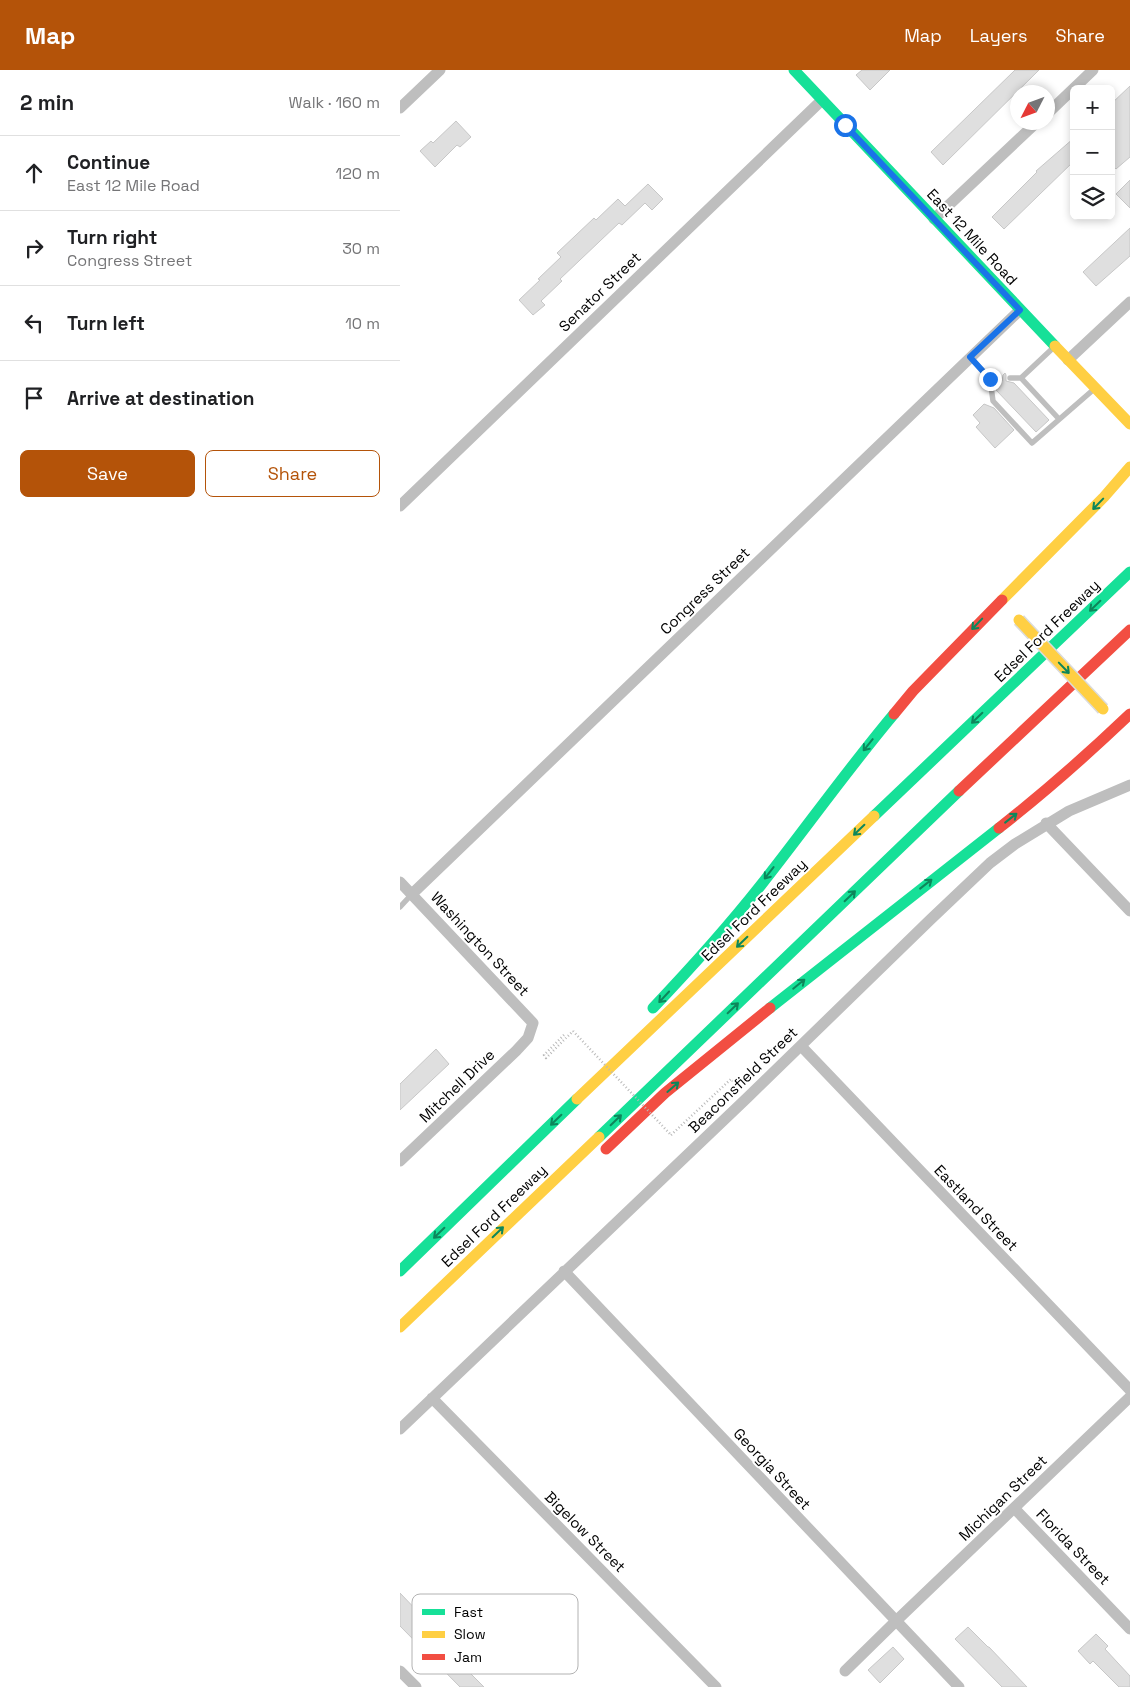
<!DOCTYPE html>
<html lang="en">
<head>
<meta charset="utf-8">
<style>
  body { margin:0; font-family:"Space Grotesk",sans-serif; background:#f6f6f6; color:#202124 }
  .controls { position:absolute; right:15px; top:15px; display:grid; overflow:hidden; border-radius:8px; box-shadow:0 2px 8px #0003 }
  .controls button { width:45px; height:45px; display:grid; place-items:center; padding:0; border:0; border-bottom:1px solid #e0e0e0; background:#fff; color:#202124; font:25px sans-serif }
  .compass { position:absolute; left:610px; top:15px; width:45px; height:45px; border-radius:50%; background:#fff; box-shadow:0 2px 8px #0003; rotate:228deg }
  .stop { position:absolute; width:15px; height:15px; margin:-11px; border:4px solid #1a73e8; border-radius:50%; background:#fff }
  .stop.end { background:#1a73e8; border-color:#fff; box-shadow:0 1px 5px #0008 }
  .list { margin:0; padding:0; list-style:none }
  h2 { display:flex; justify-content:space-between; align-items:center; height:65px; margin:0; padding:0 20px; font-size:21px }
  h2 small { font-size:16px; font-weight:400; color:#757577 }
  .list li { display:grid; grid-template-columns:32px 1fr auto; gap:15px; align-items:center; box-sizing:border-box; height:75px; padding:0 20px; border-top:1px solid #e0e0e0 }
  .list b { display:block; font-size:19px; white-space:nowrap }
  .list p { margin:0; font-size:16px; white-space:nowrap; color:#757577 }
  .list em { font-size:16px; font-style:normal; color:#757577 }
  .actions { display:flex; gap:10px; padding:15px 20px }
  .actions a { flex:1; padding:11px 0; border:1px solid #b45309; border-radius:8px; text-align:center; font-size:18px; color:#b45309 }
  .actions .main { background:#b45309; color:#fff }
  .icon { flex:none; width:28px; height:28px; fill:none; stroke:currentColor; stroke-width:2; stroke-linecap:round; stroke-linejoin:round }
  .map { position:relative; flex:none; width:730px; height:1617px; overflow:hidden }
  header { display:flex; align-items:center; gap:30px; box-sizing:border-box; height:70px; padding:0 25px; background:#b45309; color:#fff }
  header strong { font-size:24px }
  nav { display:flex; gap:28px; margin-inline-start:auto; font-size:18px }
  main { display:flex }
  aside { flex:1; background:#fff }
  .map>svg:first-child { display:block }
  .building { fill:#dfdfdf; stroke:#c7c7c7 }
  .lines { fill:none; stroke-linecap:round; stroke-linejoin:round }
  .path { stroke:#b9b9b9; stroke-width:2.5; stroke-dasharray:1 2.5; stroke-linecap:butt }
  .lane { stroke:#bebebe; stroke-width:5.5 }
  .street { stroke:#bebebe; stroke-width:11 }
  .fast { stroke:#16e098; stroke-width:11 }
  .slow { stroke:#ffcf43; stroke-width:11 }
  .jam { stroke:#f24e42; stroke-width:11 }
  .slow-bridge-casing { stroke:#dbdbdb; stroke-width:14; stroke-linecap:butt }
  .path-bridge { stroke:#b9b9b9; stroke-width:2.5; stroke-dasharray:1 2.5; stroke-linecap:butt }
  .slow-bridge { stroke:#ffcf43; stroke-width:11 }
  .oneway { stroke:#0d865b }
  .route { stroke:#1a73e8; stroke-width:6 }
  .labels { text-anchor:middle; stroke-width:4; stroke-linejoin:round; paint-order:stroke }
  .street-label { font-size:15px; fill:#000; stroke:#fff }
  .key { fill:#fff; stroke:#b2b2b2; stroke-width:1 }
  .key-label { font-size:14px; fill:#000 }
</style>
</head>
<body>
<header>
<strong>Map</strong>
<nav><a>Map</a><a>Layers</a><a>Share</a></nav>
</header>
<main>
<aside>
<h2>2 min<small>Walk · 160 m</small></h2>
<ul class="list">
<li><svg class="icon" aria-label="ahead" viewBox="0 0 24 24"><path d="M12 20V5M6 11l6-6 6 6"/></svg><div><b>Continue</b><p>East 12 Mile Road</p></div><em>120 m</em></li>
<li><svg class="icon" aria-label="right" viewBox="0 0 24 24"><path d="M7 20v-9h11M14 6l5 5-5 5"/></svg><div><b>Turn right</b><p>Congress Street</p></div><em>30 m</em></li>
<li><svg class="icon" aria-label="left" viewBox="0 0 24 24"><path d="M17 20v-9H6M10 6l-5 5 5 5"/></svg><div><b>Turn left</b></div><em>10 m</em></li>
<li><svg class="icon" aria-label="arrive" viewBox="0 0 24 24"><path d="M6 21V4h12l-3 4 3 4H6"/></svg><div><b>Arrive at destination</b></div></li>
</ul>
<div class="actions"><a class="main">Save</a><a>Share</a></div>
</aside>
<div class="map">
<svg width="730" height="1617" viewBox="0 0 730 1617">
  <rect width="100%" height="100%" fill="#fff"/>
  <!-- building -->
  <path class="building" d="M462,0H490L470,20L456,5Z
    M615,0H639L543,95L531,82Z
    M730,16V87L716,99L711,94V34Z
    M56,51L71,67L60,77L57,75L35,97L20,81L31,71L33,73Z
    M674,68V91L604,159L592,147L637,102L636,101Z
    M730,110V138L716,124Z
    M248,114L263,129L252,140L245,133L222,155L219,153L160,209L162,211L141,231L145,235L133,245L119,230L140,210L138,209L161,187L157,183L194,148L196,150L218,129L225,136Z
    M730,158V186L696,216L683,202Z
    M605,303L606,305V311L614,313L649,350L636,362L596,320L595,313L602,311L603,305Z
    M584,334L594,338L614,360L595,378L576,357L580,353L573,345Z
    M36,979L49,994L0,1040V1014Z
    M0,1523L23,1547L26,1544L36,1555L29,1562L84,1617H60L0,1556Z
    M568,1557L588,1577H589L627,1617H602L555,1569Z
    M696,1564L708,1576L705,1579L730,1606V1617H719L693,1591L690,1594L678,1581Z
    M493,1577L504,1589L480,1613L468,1600Z"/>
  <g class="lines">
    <!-- path -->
    <path class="path" d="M164,965L144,985L146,988L173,961
      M271,1065L331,1009L340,1019"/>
    <!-- lane -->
    <path class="lane" d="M653,278L621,308L659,349
      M570,287L590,309L593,331L632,373L693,320
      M610,308H621
      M590,309L599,308
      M0,837L12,824"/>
    <!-- street -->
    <path class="street" d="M0,38L40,0
      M648,43L693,0
      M534,149L637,52
      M668,290L730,232
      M0,436L422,30
      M646,753L730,841
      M0,812L133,953L128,968L116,981L0,1091
      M12,824L620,240
      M401,976L730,1320
      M164,1201L559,1617
      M32,1328L316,1617
      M0,1359L348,1027L531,849L590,793L615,774L669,741L730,715
      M614,1438L730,1559
      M0,1601L16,1617
      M445,1601L496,1551L730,1327"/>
    <!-- fast -->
    <path class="fast" d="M394,0L655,276
      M474,746L730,502
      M253,938C290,899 327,858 361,815C406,758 447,700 494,644
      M370,938L599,758
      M199,1067L559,721
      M0,1201L177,1029"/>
    <!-- slow -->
    <path class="slow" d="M655,276L730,354
      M602,530L704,427L730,397
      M177,1029L474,746
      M0,1257L199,1067"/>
    <!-- jam -->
    <path class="jam" d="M494,644L513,621L602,530
      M559,721L730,560
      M599,758C645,722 688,684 730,644
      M206,1079L265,1023L370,938"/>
    <!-- slow-bridge casing -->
    <g class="slow-bridge-casing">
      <path id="slow-bridge" d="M619,550L703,639"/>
    </g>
    <!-- path-bridge -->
    <path class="path-bridge" d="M173,961L271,1065"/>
    <!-- slow-bridge -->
    <use href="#slow-bridge" class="slow-bridge"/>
  </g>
  <!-- one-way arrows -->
  <defs><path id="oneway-shaft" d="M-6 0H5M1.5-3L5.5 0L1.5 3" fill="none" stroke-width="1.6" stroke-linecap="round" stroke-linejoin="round" transform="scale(1.25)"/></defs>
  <g class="oneway">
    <use href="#oneway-shaft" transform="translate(698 434) rotate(134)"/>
    <use href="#oneway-shaft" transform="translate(695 536) rotate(136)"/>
    <use href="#oneway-shaft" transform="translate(577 554) rotate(134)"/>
    <use href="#oneway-shaft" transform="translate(664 598) rotate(46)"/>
    <use href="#oneway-shaft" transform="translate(577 648) rotate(136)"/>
    <use href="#oneway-shaft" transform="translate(468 675) rotate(129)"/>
    <use href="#oneway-shaft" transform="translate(611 748) rotate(-38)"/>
    <use href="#oneway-shaft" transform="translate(459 760) rotate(136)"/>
    <use href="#oneway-shaft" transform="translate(369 803) rotate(128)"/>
    <use href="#oneway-shaft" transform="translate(526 814) rotate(-38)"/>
    <use href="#oneway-shaft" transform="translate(450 826) rotate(-44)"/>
    <use href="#oneway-shaft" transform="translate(342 872) rotate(136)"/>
    <use href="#oneway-shaft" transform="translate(399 914) rotate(-39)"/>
    <use href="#oneway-shaft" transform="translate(264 927) rotate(133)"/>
    <use href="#oneway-shaft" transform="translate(333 938) rotate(-44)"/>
    <use href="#oneway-shaft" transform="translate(273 1017) rotate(-41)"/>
    <use href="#oneway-shaft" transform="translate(156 1050) rotate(136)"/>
    <use href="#oneway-shaft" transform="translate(216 1050) rotate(-44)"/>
    <use href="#oneway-shaft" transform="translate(98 1162) rotate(-44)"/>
    <use href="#oneway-shaft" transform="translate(39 1163) rotate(136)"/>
  </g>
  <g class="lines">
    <!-- route -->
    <path class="route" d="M445,55L620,240L570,287L590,309"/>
  </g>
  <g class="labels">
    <!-- street labels -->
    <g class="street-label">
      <text transform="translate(572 167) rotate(47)" y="5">East 12 Mile Road</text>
      <text transform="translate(200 222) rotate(-44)" y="5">Senator Street</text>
      <text transform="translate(305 521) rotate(-44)" y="5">Congress Street</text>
      <text transform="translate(647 561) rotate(-44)" y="5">Edsel Ford Freeway</text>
      <text transform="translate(354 840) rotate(-44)" y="5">Edsel Ford Freeway</text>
      <text transform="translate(80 874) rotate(47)" y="5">Washington Street</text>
      <text transform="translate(343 1010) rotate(-44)" y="5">Beaconsfield Street</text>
      <text transform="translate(57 1016) rotate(-44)" y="5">Mitchell Drive</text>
      <text transform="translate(576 1138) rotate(46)" y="5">Eastland Street</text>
      <text transform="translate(94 1146) rotate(-44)" y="5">Edsel Ford Freeway</text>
      <text transform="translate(372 1399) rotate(47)" y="5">Georgia Street</text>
      <text transform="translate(603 1428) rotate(-44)" y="5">Michigan Street</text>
      <text transform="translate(185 1462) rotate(45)" y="5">Bigelow Street</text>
      <text transform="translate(673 1477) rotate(46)" y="5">Florida Street</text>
    </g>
  </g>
  <!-- legend -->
  <rect x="12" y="1524" width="166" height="80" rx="8" class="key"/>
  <rect x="22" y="1539" width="23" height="6" fill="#16e098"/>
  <rect x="22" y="1561" width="23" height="7" fill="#ffcf43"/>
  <rect x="22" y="1584" width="23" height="6" fill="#f24e42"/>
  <g class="key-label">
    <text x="54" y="1547">Fast</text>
    <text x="54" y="1569">Slow</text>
    <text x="54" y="1592">Jam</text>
  </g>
</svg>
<div class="controls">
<button>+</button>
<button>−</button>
<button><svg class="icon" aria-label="layers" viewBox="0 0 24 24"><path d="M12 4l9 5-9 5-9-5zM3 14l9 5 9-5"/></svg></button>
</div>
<svg class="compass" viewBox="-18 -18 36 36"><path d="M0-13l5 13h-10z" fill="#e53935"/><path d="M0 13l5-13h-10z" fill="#757577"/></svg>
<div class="stop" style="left:445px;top:55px"></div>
<div class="stop end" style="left:590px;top:309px"></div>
</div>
</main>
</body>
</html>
